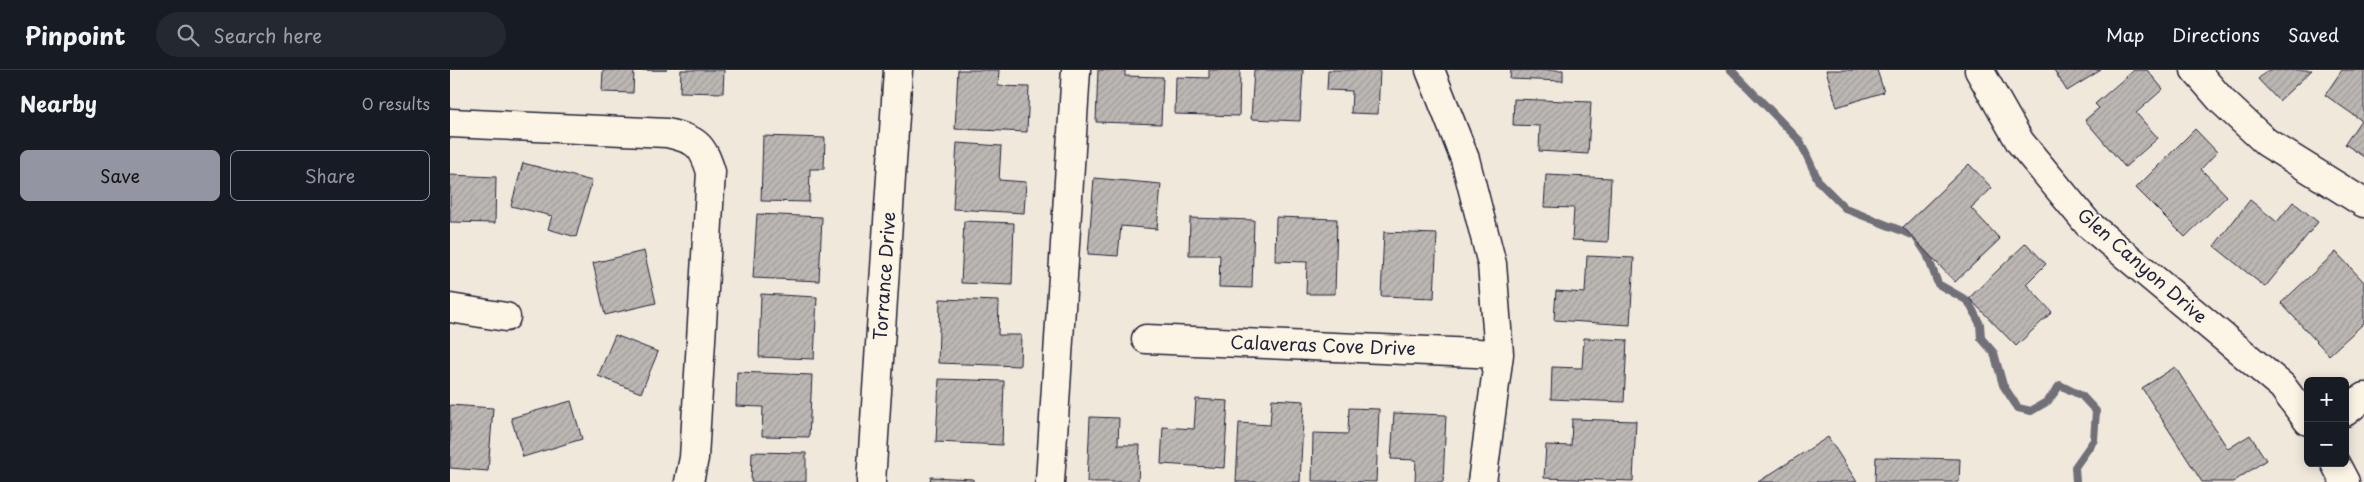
<!DOCTYPE html>
<html lang="en">
<head>
<meta charset="utf-8">
<style>
  body { margin:0; font-family:"Playpen Sans",sans-serif; background:#242831; color:#f1f3f6 }
  .controls { position:absolute; right:15px; bottom:15px; display:grid; overflow:hidden; border-radius:8px; box-shadow:0 2px 12px #0003 }
  .controls button { width:45px; height:45px; display:grid; place-items:center; padding:0; border:0; border-bottom:1px solid #363941; background:#171b24; color:#f1f3f6; font:25px sans-serif }
  .list { margin:0; padding:0; list-style:none }
  h2 { display:flex; justify-content:space-between; align-items:center; height:65px; margin:0; padding:0 20px; font-size:21px }
  h2 small { font-size:16px; font-weight:400; color:#9ea1a6 }
  .actions { display:flex; gap:10px; padding:15px 20px }
  .actions a { flex:1; padding:11px 0; border:1px solid #9495a2; border-radius:8px; text-align:center; font-size:18px; color:#9495a2 }
  .actions .main { background:#9495a2; color:#111 }
  .icon { flex:none; width:28px; height:28px; fill:none; stroke:currentColor; stroke-width:2; stroke-linecap:round; stroke-linejoin:round }
  .map { position:relative; flex:none; width:1914px; height:412px; overflow:hidden }
  header { display:flex; align-items:center; gap:30px; box-sizing:border-box; height:70px; padding:0 25px; background:#171b24; border-bottom:1px solid #363941 }
  header strong { font-size:24px }
  nav { display:flex; gap:28px; margin-inline-start:auto; font-size:18px }
  .search { width:350px; height:45px; background:#242831; display:flex; align-items:center; gap:12px; box-sizing:border-box; padding:0 18px; border-radius:28px; color:#9ea1a6; font-size:19px }
  main { display:flex }
  aside { flex:1; background:#171b24 }
  .map>svg:first-child { display:block }
  .lines { fill:none; stroke-linecap:round; stroke-linejoin:round }
  .stream { stroke:#716f79; stroke-width:8 }
  .building { fill:url(#building-hatch); stroke:#22223b }
  .minor-casing { stroke:#22223b; stroke-width:31 }
  .minor { stroke:#fcf5e5; stroke-width:28 }
  .labels { text-anchor:middle; stroke-width:4; stroke-linejoin:round; paint-order:stroke }
  .street-label { font-size:18px; fill:#22223b; stroke:#fcf5e5 }
</style>
</head>
<body>
<header>
<strong>Pinpoint</strong>
<div class="search"><svg class="icon" aria-label="search" viewBox="0 0 24 24"><circle cx="10" cy="10" r="6"/><path d="M15 15l6 6"/></svg>Search here</div>
<nav><a>Map</a><a>Directions</a><a>Saved</a></nav>
</header>
<main>
<aside>
<h2>Nearby<small>0 results</small></h2>
<ul class="list">
</ul>
<div class="actions"><a class="main">Save</a><a>Share</a></div>
</aside>
<div class="map">
<svg width="1914" height="412" viewBox="0 0 1914 412">
  <defs>
    <pattern id="building-hatch" width="6" height="6" patternUnits="userSpaceOnUse" patternTransform="scale(1.25)"><rect width="6" height="6" fill="#bcb7b3"/><path d="M-1 1l2-2M0 6l6-6M5 7l2-2" fill="none" stroke="#a19d9b"/></pattern>
  </defs>
  <rect width="100%" height="100%" fill="#efe8db"/>
  <filter id="ink" filterUnits="userSpaceOnUse"><feTurbulence type="fractalNoise" baseFrequency=".02" numOctaves="2"/><feDisplacementMap in="SourceGraphic" scale="10" xChannelSelector="R" yChannelSelector="G"/><feConvolveMatrix kernelMatrix="1 2 1 2 8 2 1 2 1" color-interpolation-filters="sRGB"/></filter>
  <g filter="url(#ink)">
    <g class="lines">
      <!-- stream -->
      <path class="stream" d="M1281,0L1350,71L1369,112L1396,139L1465,166L1477,184L1488,214L1518,231L1530,254L1531,268L1544,283L1553,315L1568,338L1581,341L1598,331L1610,315L1632,326L1646,341L1644,370L1625,397L1626,412"/>
    </g>
    <!-- building -->
    <path class="building" d="M153,0H217H184L183,23L152,22Z
      M231,0H274L273,23L230,22Z
      M508,0H549L548,16L579,17L577,62L505,59Z
      M648,0H675V6L713,7L711,54L646,52Z
      M759,0H790L789,46L725,44L726,7L759,8Z
      M804,0H853L850,51L801,49Z
      M878,0H930L928,44L901,43L902,21L877,20Z
      M1061,0H1113V11L1060,9Z
      M1376,0H1427L1434,22L1387,37Z
      M1604,0H1651L1617,21Z
      M1684,0H1697L1713,19L1686,43L1708,68L1675,97L1635,50L1649,38L1645,34Z
      M1818,0H1862L1829,31L1808,9Z
      M1892,0H1914V87L1895,74L1911,50L1875,25Z
      M1064,29L1141,32L1138,84L1089,81L1090,56L1063,55Z
      M1745,59L1767,82L1751,99L1777,126L1735,167L1686,118Z
      M313,66L375,68L374,99H360L359,132L311,131Z
      M507,73L551,76L549,110L576,112L574,143L503,139Z
      M73,93L142,111L126,167L98,159L102,146L61,136Z
      M1519,94L1542,118L1521,138L1550,169L1505,212L1453,157Z
      M0,105L46,107L45,153L0,152Z
      M1096,105L1161,108L1158,172L1122,170L1124,138L1094,137Z
      M644,108L711,114L707,159L671,156L668,186L638,184Z
      M1800,130L1827,152L1843,132L1868,152L1815,217L1764,176Z
      M307,144L372,147L369,211L303,208Z
      M826,147L887,149L885,224H856L857,192L825,191Z
      M740,148L804,150L802,218L769,217L770,185H739Z
      M514,151L564,153L562,215L511,213Z
      M934,162L987,164L984,228L931,226Z
      M1576,173L1596,194L1576,214L1602,242L1566,276L1519,228Z
      M194,181L206,233L155,245L143,193Z
      M1886,182L1914,212V253L1879,285L1831,233Z
      M1137,186L1184,188L1180,255L1104,250L1106,221L1135,223Z
      M311,224L367,227L364,289L309,287Z
      M490,229L549,231L548,265H571L570,296L488,293Z
      M165,265L208,282L191,323L148,306Z
      M1134,268L1177,270L1174,332L1101,329L1102,297L1132,298Z
      M1725,297L1778,379L1800,365L1816,390L1783,412H1752L1692,318Z
      M287,302L362,305L359,367L312,366L313,337L286,336Z
      M489,309L554,311L552,375L486,372Z
      M746,329L778,331L774,398L711,394L713,357L744,359Z
      M822,329L854,331L850,412H786L789,353L820,355Z
      M121,331L132,369L73,387L61,348Z
      M0,335L43,338L38,401L0,398Z
      M899,338L929,339L926,412L862,411L863,363L898,364Z
      M944,343L996,345L993,412H965L966,390L941,389Z
      M640,347L669,348L668,375H690L688,412H637Z
      M1122,349L1186,351L1183,411L1094,408L1096,375L1121,376Z
      M1378,367L1407,412H1308Z
      M302,382L356,383V412H301Z
      M1426,387L1510,389L1509,412H1425Z
      M481,407L523,409V412H480Z"/>
    <g class="lines">
      <!-- minor casing -->
      <g class="minor-casing">
        <path id="minor" d="M980,0L1015,89L1042,194L1049,284L1032,412
          M1529,0L1570,72L1638,154L1832,316L1858,351
          M1745,0L1772,31L1816,72L1914,133
          M0,53L217,63C246,70 252,73 261,102L244,388L239,412
          M0,238L56,247
          M696,269L1049,284
          M1895,342L1914,327
          M1885,393L1895,412
          M421,412L448,0
          M600,412L626,0"/>
      </g>
      <!-- minor -->
      <use href="#minor" class="minor"/>
    </g>
  </g>
  <g class="labels">
    <!-- street labels -->
    <g class="street-label">
      <text transform="translate(1692 196) rotate(41)" y="6">Glen Canyon Drive</text>
      <text transform="translate(435 206) rotate(-86)" y="6">Torrance Drive</text>
      <text transform="translate(873 276) rotate(2)" y="6">Calaveras Cove Drive</text>
    </g>
  </g>
</svg>
<div class="controls">
<button>+</button>
<button>−</button>
</div>
</div>
</main>
</body>
</html>
